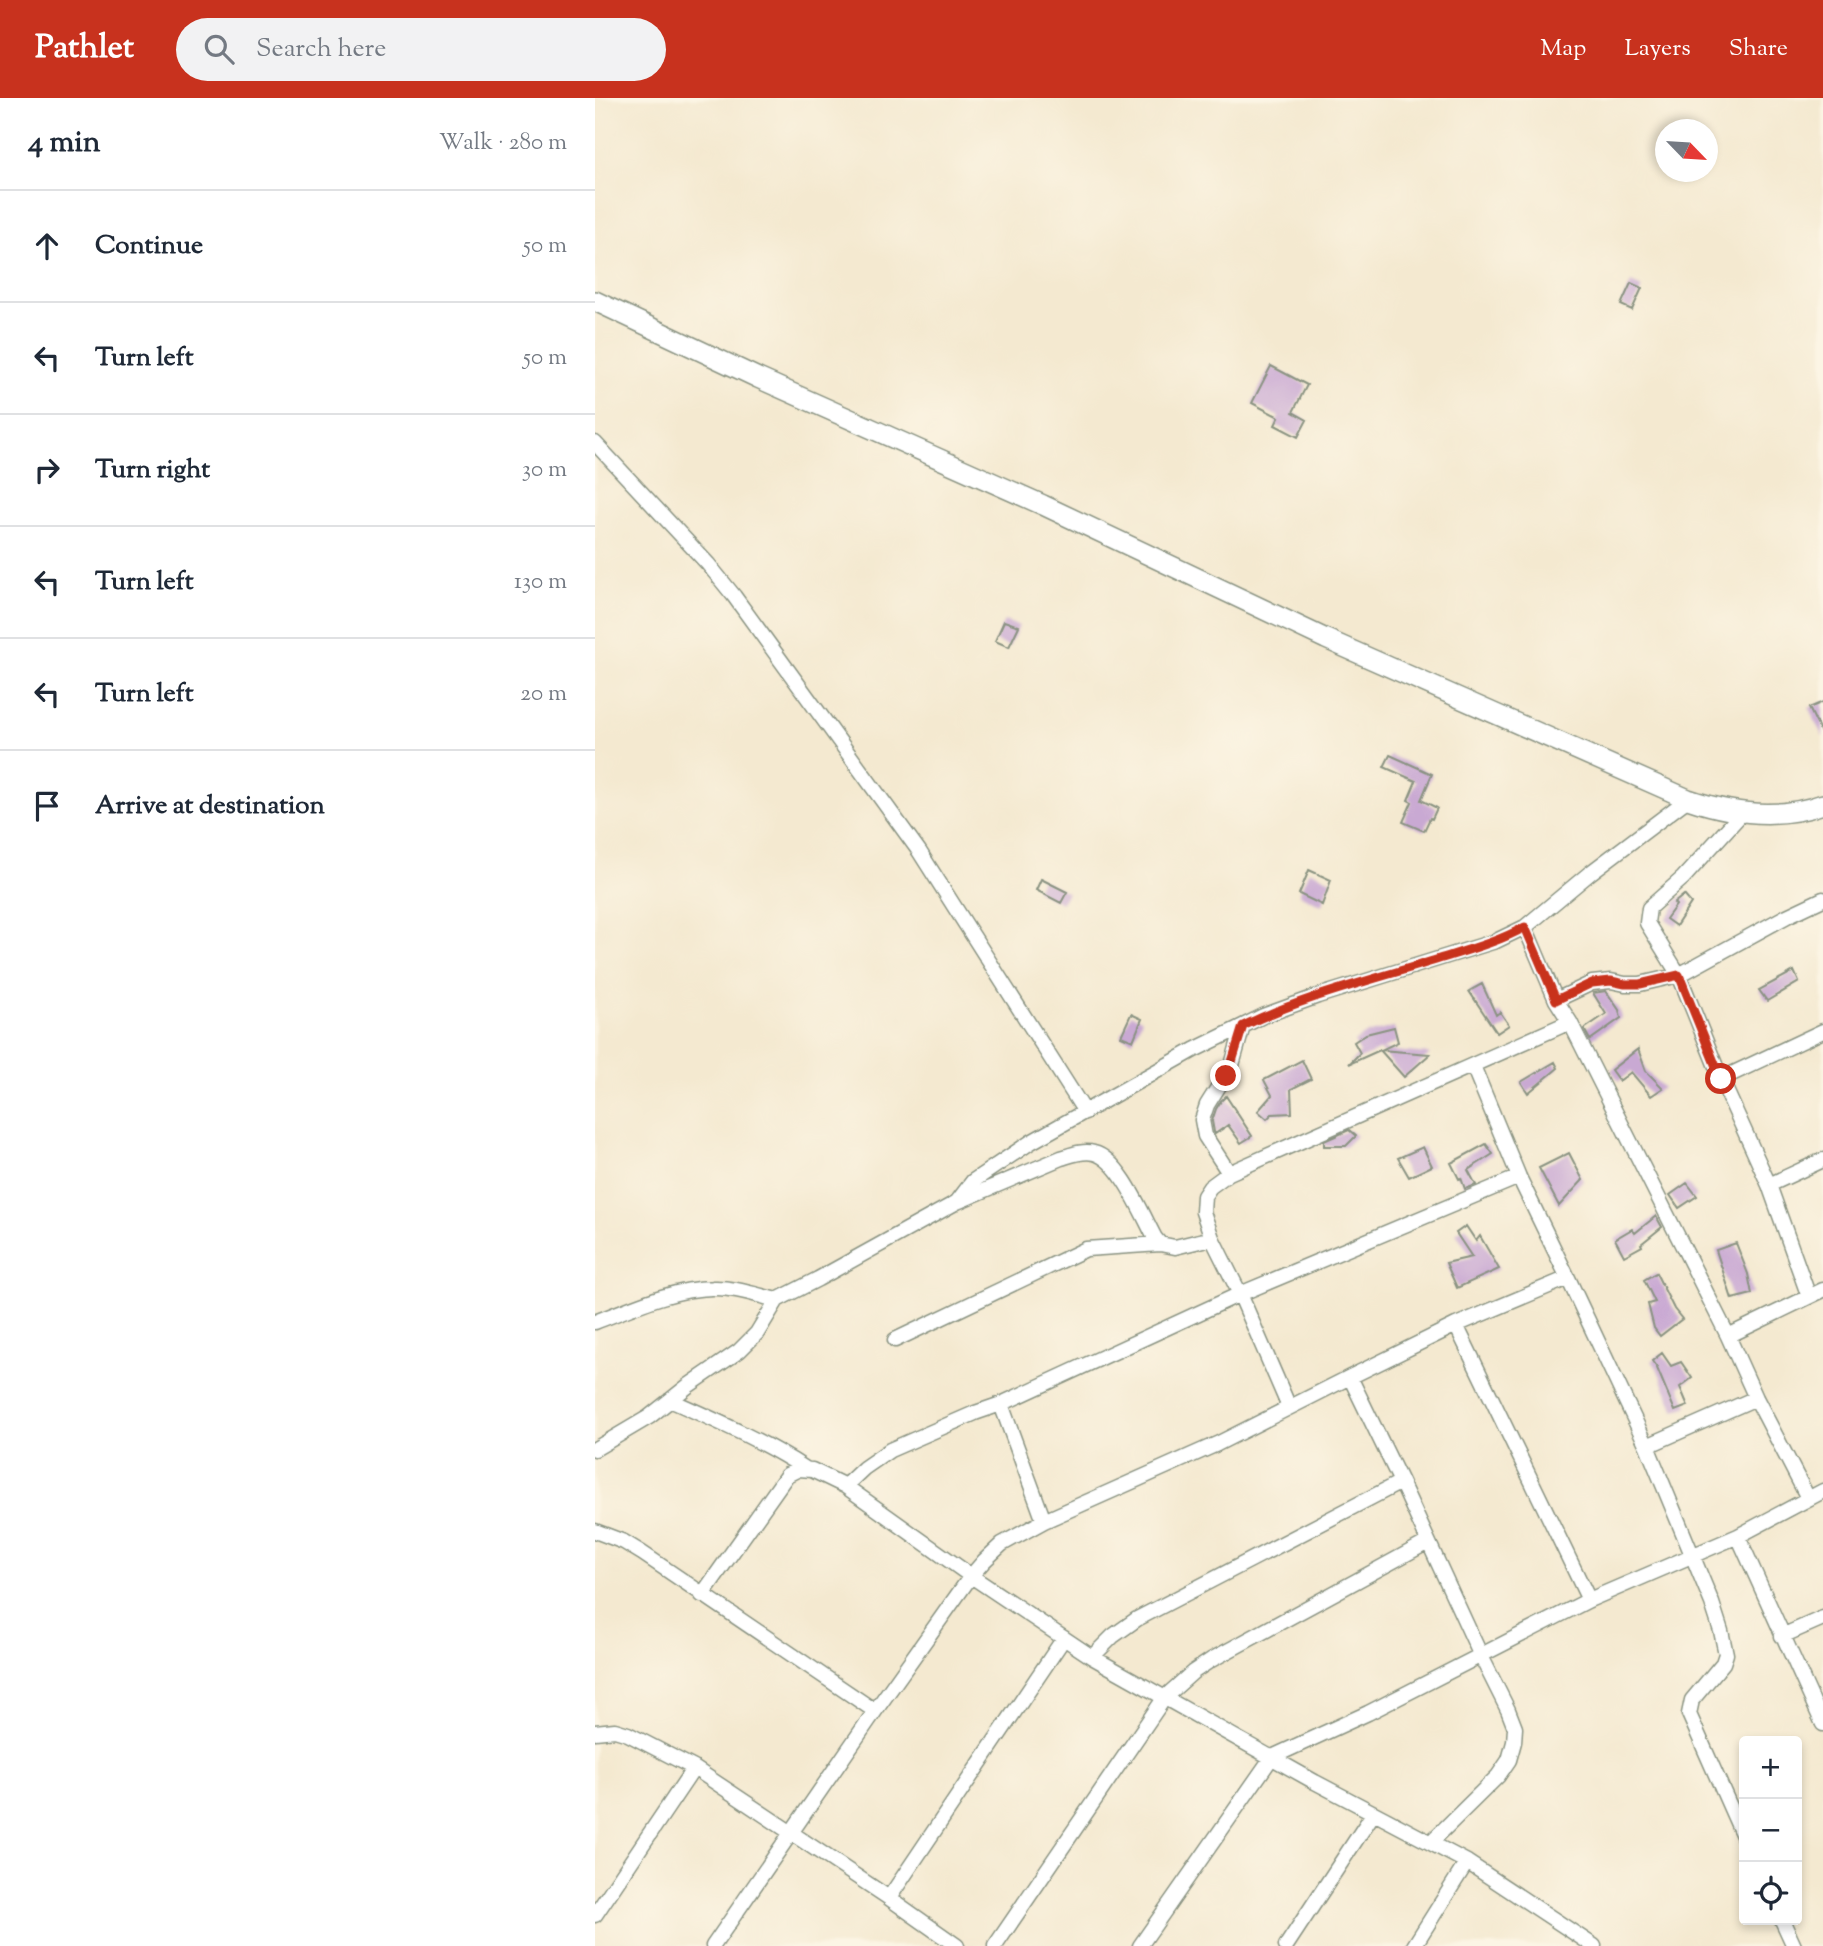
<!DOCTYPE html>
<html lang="en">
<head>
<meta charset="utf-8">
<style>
  body { margin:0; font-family:"Sorts Mill Goudy",serif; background:#f2f2f3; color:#1f2937 }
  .controls { position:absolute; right:21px; bottom:21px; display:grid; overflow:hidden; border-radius:7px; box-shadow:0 4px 10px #0003 }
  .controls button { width:63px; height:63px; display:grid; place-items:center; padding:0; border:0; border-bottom:2px solid #e0e1e3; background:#fff; color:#1f2937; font:35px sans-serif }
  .compass { position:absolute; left:1060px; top:21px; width:63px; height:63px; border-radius:50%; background:#fff; box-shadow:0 4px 10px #0003; rotate:115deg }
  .stop { position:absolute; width:21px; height:21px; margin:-16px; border:5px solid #c8321e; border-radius:50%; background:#fff }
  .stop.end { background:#c8321e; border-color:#fff; box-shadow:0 2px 7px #0008 }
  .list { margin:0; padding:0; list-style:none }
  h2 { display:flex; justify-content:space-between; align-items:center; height:91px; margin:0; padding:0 28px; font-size:30px }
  h2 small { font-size:23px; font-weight:400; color:#747a83 }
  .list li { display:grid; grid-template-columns:46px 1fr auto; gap:21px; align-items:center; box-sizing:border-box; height:112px; padding:0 28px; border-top:2px solid #e0e1e3 }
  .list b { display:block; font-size:26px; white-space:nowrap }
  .list em { font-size:23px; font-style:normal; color:#747a83 }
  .icon { flex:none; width:38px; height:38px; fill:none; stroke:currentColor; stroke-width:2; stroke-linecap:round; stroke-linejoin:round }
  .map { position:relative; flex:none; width:1228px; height:1848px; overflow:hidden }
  header { display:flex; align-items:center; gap:42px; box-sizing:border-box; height:98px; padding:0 35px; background:#c8321e; color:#fff }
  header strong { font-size:33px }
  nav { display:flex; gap:38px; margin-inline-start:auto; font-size:24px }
  .search { width:490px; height:63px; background:#f2f2f3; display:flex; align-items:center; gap:18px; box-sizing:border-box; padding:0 24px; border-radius:38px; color:#747a83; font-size:26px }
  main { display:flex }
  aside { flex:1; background:#fff }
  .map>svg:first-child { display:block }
  .building { fill:#c9a9d3 }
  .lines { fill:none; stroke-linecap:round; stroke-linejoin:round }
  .street-casing { stroke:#8a9382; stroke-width:17 }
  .secondary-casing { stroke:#8a9382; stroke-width:22 }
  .street { stroke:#fff; stroke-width:14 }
  .secondary { stroke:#fff; stroke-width:19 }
  .route { stroke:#c8321e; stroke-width:9 }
</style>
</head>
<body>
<header>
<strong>Pathlet</strong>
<div class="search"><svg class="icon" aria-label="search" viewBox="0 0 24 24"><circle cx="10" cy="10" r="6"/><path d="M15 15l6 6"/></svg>Search here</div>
<nav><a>Map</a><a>Layers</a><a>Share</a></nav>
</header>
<main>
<aside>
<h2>4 min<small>Walk · 280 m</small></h2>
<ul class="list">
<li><svg class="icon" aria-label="ahead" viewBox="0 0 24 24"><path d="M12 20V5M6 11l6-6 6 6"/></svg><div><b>Continue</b></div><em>50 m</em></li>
<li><svg class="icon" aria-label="left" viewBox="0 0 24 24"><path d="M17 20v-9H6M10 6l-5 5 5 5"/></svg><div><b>Turn left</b></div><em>50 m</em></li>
<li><svg class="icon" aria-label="right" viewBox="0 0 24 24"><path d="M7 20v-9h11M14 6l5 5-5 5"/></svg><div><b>Turn right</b></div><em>30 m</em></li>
<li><svg class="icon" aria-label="left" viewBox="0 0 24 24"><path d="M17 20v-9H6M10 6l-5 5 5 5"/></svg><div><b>Turn left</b></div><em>130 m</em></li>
<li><svg class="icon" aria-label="left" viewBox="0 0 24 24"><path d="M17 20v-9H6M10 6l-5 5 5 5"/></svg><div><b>Turn left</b></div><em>20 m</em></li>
<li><svg class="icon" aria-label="arrive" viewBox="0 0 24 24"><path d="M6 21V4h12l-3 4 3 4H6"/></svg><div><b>Arrive at destination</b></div></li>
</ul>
</aside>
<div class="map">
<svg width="1228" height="1848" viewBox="0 0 1228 1848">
  <rect width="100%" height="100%" fill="#fcf5e5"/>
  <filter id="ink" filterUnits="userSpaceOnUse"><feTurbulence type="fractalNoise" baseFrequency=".0143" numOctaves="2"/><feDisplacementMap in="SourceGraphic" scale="14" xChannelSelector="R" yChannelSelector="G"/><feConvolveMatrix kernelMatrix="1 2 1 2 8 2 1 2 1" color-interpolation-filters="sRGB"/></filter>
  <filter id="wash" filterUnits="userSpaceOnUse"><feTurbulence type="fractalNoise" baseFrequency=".00686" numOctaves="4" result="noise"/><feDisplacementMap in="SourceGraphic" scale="28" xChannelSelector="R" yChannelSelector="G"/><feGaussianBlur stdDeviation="1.57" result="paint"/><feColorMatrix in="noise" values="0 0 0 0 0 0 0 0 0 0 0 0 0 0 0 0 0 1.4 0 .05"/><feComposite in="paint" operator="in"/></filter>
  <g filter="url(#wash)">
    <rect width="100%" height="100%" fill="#f4e9d0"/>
    <g id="blocks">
      <!-- building -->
      <path class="building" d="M1036,185L1047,190L1037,212L1026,207Z
        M676,268L712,287L698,314L712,322L703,339L680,327L684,319L657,305Z
        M409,523L424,528L414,549L400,543Z
        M1228,604V639L1214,610Z
        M795,657L837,676L826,702L842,710L837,721L835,720L829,733L808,724L817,704L813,702L821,683L789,669Z
        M714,772L736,782L727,807L704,796Z
        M446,781L472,794L466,805L441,792Z
        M1089,797L1096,805L1081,828L1071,821L1081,807L1079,805Z
        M1199,873L1204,884L1172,903L1164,892Z
        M887,886L901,917L905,914L914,927L902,935L874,893Z
        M1011,893L1024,912L1026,920L995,942L989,931L1011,916L998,895Z
        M536,916L547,921L538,943L526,938Z
        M799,929L803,944L786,952L835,956L809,979L785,952L754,966L765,955L759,944L771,936Z
        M1043,951L1051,973L1068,990L1056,998L1036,974L1024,983L1016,972Z
        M707,962L716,981L696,991L697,1015L677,1016L672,1021L663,1013L677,997L669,982Z
        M960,964L963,970L933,995L926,984Z
        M631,998L657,1038L646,1045L633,1027L620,1036L619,1034L617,1023L621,1011L626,1003Z
        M754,1032L761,1038L751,1048H729V1043Z
        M891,1046L898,1056L873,1072L881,1087L870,1091L866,1080L864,1081L856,1065Z
        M828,1049L837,1068L814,1079L803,1060Z
        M974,1055L988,1082L964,1108L944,1070Z
        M1092,1085L1102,1098L1084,1110L1075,1097Z
        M1061,1118L1067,1129L1046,1146L1047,1148L1029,1158L1020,1141L1037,1131L1040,1135Z
        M871,1128L881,1143L885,1138L904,1171L862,1190L851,1165L877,1159L861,1135Z
        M1141,1145L1153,1176L1157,1196L1137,1201L1121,1152Z
        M1061,1175L1079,1211L1087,1221L1065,1238L1059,1230L1053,1206L1060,1204L1049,1182Z
        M1067,1255L1076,1268L1086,1264L1097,1280L1085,1289L1093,1308L1080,1313L1062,1270L1057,1263Z"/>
    </g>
  </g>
  <g filter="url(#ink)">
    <use href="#blocks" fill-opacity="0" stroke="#8a9382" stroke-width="2"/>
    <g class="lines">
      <!-- street casing -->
      <g class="street-casing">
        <path id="street" d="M0,345L113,466L139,498L324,753L490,1014
          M1147,715L1088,780L1054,810L1052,825L1084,877L1126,981L1174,1087L1214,1199
          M930,829L961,902L975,924L1133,1238L1161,1300L1213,1400
          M961,902L997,885L1016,883L1030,886H1045L1084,877L1192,818L1228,801
          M878,968L924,1079L973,1180L1052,1348L1117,1505L1126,1533L1131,1556L1128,1565L1097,1602L1094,1616L1149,1740
          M1126,981L1228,933
          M634,1075L610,1038L607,1022L612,1007L637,967L648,928
          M1174,1087L1228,1062
          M362,1104L378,1083L436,1044L599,952L648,928L668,918L723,898L901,843L930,829L995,775L1093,701
          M0,1224C37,1210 76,1191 117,1190C138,1189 161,1197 182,1202
          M861,1227L994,1502
          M1133,1238L1228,1192
          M300,1242L491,1151L565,1146L580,1149L617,1140
          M755,1279L806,1384L886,1558L913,1612L920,1630L919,1644L914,1662L903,1678L836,1744
          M75,1302C122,1323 168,1343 211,1371
          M406,1306L449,1423
          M694,1309L645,1196L617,1140L608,1114L609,1098L615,1089L634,1075L975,924
          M1052,1348L1161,1300
          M0,1351L54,1319L93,1288L144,1253L162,1235L182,1202L223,1181L362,1104L466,1060C476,1057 488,1052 499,1055C525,1061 548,1118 560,1140L565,1146
          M250,1388L269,1370L295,1352L380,1315L406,1306L645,1196L924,1079
          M0,1433L29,1444L47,1455L280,1613
          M1143,1438L1228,1626
          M107,1497L192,1377L204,1371L217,1372L250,1388L376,1478L497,1559L720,1684L872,1764L999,1848
          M1187,1538L1228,1520
          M497,1559L518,1538L542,1521L806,1384
          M0,1634L20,1632L33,1636L99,1670L294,1800L362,1848
          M294,1800L469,1540
          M0,1817L99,1670
          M1187,1822L1199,1848
          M118,1848L280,1613L376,1478L389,1463L407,1446L449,1423L622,1346L755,1279L861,1227L973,1180
          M400,1848L570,1599L598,1574L616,1562L833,1444
          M545,1848L677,1659L773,1615L994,1502L1143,1438L1228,1393
          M691,1848L778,1716
          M819,1848L872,1764"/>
      </g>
      <!-- secondary casing -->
      <g class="secondary-casing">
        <path id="secondary" d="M0,203L163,280L448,407L731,541L1093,701C1137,716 1184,722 1228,706"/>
      </g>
      <!-- street -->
      <use href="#street" class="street"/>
      <!-- secondary -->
      <use href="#secondary" class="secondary"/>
    </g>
  </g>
  <g class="lines" filter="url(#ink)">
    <!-- route -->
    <path class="route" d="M631,978L636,967L648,928C710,898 778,882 844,861C873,852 903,844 930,829L961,902L997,885L1016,883L1030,886H1045L1084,877L1126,981"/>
  </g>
</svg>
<div class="controls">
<button>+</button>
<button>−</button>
<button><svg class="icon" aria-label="locate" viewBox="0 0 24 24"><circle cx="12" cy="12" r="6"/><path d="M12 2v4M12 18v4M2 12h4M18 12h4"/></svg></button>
</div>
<svg class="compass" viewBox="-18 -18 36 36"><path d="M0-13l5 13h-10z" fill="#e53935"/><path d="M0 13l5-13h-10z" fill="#747a83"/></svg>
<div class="stop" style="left:1126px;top:981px"></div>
<div class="stop end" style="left:631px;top:978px"></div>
</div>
</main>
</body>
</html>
